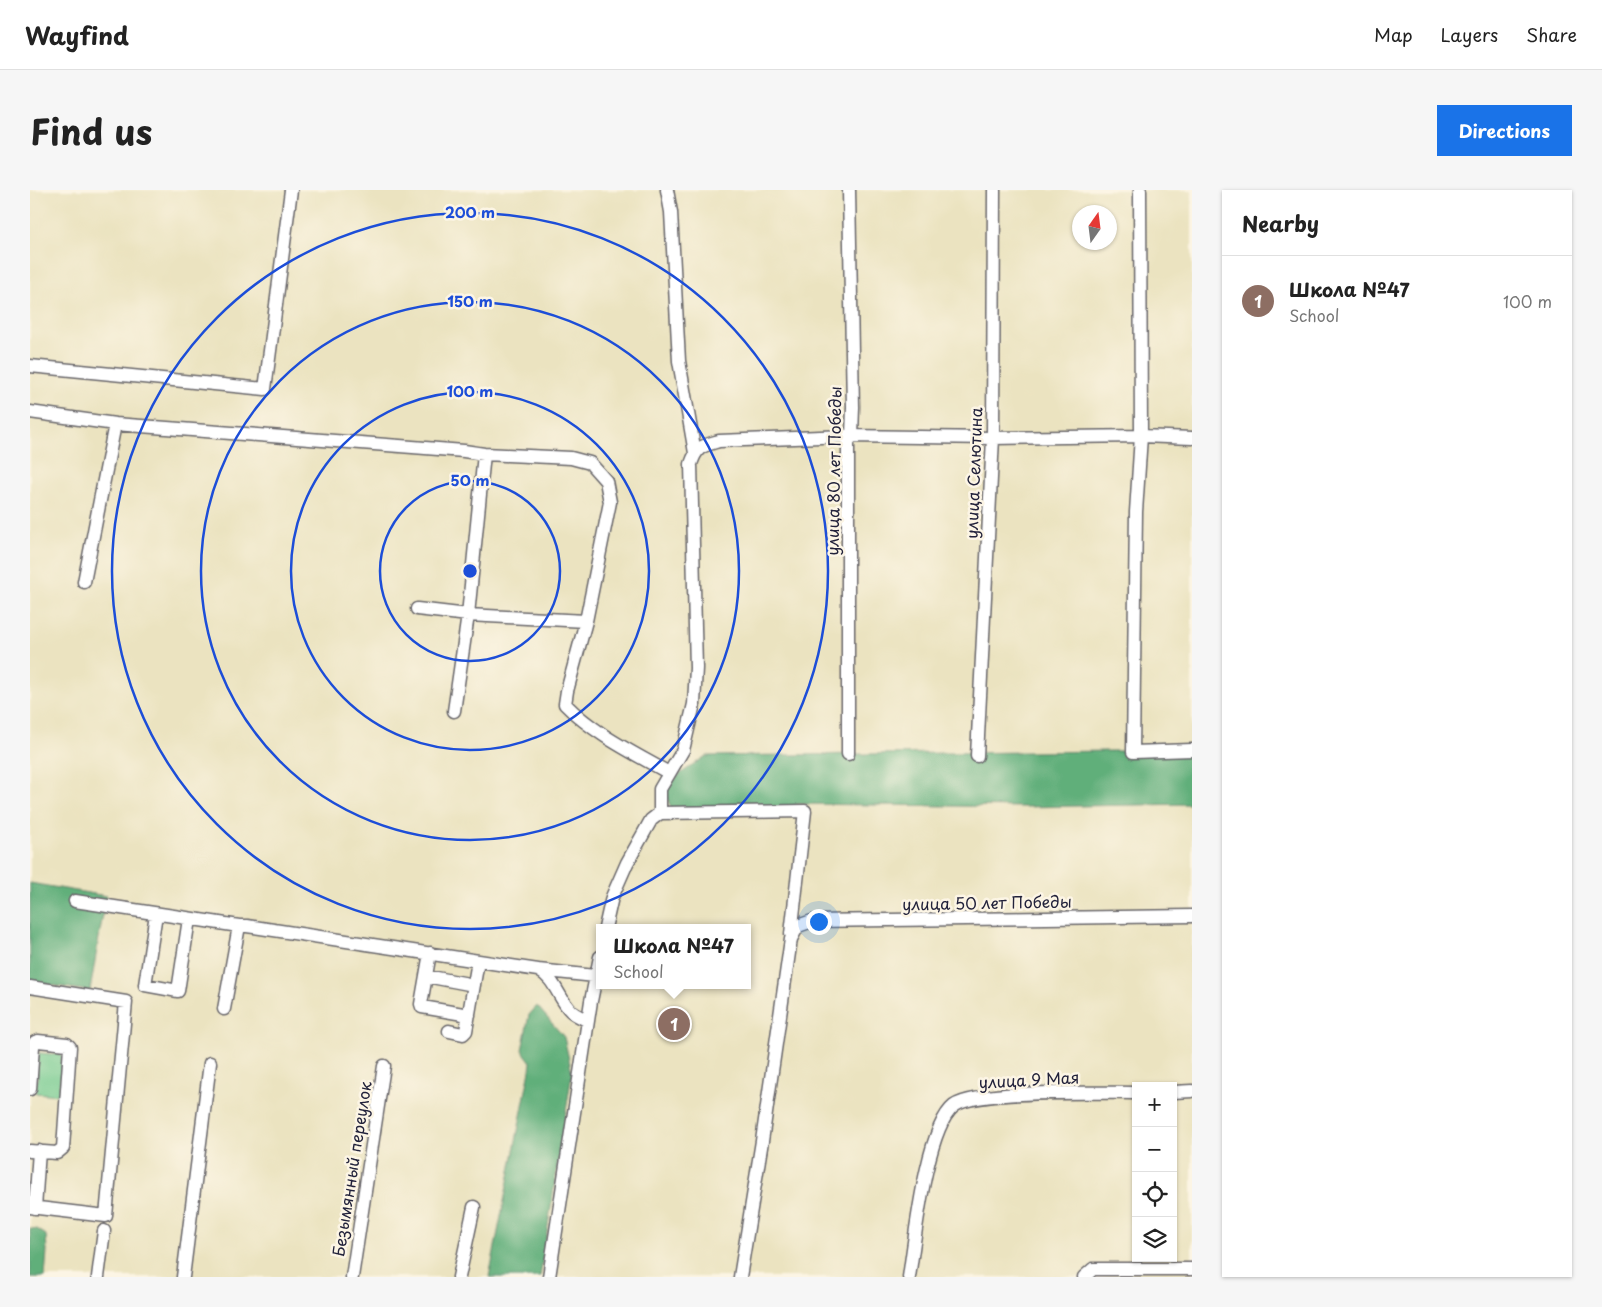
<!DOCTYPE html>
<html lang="en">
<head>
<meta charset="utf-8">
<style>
  body { margin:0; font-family:"Playpen Sans",sans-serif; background:#f6f6f6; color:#222 }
  .controls { position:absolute; right:15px; bottom:15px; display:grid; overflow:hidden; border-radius:0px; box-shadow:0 1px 4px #0004 }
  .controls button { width:45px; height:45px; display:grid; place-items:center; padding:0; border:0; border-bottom:1px solid #e0e0e0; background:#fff; color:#222; font:25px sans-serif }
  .compass { position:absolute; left:1042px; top:15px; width:45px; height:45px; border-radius:50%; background:#fff; box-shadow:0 1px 4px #0004; rotate:14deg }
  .you { position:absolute; left:788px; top:731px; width:18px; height:18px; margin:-12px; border:4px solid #fff; border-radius:50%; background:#1a73e8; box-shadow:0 0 0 8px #1a73e833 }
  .badge { display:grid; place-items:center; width:32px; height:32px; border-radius:50%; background:#1a73e8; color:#fff; font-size:16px; font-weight:700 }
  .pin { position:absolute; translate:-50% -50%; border:2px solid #fff; box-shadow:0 1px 5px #0006 }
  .popup { position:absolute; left:566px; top:734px; width:155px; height:65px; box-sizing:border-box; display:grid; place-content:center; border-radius:0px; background:#fff; filter:drop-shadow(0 1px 4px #0005); font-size:16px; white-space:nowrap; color:#767676 }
  .popup b { font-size:19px; color:#222 }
  .popup::after { content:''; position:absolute; left:50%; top:100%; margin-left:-10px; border:10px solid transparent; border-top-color:#fff }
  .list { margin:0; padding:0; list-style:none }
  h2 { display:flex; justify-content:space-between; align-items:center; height:65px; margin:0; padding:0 20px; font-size:21px }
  h2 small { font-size:16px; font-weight:400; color:#767676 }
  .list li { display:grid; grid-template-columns:32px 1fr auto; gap:15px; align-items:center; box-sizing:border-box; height:90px; padding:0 20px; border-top:1px solid #e0e0e0 }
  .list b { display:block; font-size:19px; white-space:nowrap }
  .list p { margin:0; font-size:16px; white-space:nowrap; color:#767676 }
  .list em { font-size:16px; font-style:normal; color:#767676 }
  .icon { flex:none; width:28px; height:28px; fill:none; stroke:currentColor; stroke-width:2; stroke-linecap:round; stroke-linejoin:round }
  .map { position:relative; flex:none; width:1162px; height:1087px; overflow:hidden; border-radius:0px }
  header { display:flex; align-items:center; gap:30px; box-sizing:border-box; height:70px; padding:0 25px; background:#fff; border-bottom:1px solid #e0e0e0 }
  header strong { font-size:24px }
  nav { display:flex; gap:28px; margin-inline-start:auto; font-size:18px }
  .intro { display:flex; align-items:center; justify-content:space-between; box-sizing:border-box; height:120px; padding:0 30px }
  h1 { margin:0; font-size:35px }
  .button { padding:12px 22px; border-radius:0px; background:#1a73e8; color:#fff; font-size:18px; font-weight:700 }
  main { display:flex; gap:30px; padding:0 30px }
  aside { flex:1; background:#fff; border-radius:0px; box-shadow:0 1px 4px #0004 }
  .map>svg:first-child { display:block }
  .green { fill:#76cb90; stroke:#4c7666 }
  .forest { fill:#60af7a; stroke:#41685a }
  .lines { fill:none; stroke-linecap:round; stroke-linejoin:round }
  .minor-casing { stroke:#68666a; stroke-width:15 }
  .minor { stroke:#fff; stroke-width:12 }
  .ring { fill:none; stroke:#1d4ed8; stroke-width:2.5 }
  .labels { text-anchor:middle; stroke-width:5; stroke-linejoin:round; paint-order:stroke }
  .street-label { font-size:16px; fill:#22223b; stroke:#fcf5e5 }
  .centre { fill:#1d4ed8; stroke:#fcf5e5; stroke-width:2.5 }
  .ring-label { font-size:15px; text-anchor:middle; font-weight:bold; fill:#1d4ed8; stroke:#fcf5e5; stroke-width:5; stroke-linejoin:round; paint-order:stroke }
</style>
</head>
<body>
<header>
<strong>Wayfind</strong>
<nav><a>Map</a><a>Layers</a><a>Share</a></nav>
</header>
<div class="intro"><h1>Find us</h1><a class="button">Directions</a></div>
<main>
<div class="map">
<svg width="1162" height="1087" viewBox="0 0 1162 1087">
  <rect width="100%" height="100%" fill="#fcf5e5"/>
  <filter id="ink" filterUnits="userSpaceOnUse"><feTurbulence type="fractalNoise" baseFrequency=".02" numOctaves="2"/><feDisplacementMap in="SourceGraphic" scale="10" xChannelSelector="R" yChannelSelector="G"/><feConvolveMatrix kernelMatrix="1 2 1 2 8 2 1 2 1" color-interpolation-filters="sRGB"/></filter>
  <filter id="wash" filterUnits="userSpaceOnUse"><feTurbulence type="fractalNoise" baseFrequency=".0096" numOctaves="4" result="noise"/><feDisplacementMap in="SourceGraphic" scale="20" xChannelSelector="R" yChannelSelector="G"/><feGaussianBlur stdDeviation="1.12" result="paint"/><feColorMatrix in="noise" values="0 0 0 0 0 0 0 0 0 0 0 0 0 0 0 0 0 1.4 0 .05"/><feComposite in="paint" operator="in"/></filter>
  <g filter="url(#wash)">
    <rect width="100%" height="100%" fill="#ebe3c0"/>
    <!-- green -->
    <path class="green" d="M9,863L32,865L29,905L6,903Z"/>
    <!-- forest -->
    <path class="forest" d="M1162,560V614L993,617L768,614L755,620L643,623L635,603L647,586L676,566Z
      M0,693L76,706L60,801L0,792Z
      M507,816L534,847L542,883L510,1087H459L500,880L501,872L492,860L499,825Z
      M0,1038L7,1039L16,1045L17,1061L15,1087H0Z"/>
  </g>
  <g filter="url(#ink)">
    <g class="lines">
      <!-- minor casing -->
      <g class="minor-casing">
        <path id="minor" d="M637,0L641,22L649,171L665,263
          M1110,0L1111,246L1106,322L1103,562L1162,560
          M0,176L235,199L261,0
          M0,222L85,234L434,261L454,264L541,268L560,273L576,291L580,312L556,431L537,501L535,514C564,544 604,563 639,583
          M54,392L85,234
          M387,419L438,425L556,431
          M424,521L438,425L454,264
          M818,564V252L822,246L823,217L819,0
          M947,566L963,248L964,0
          M630,623L775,621L761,744
          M45,711L209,736
          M126,724L115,795L148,801L159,729
          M575,738L582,707L597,673L621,630L630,623V599L653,560L664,514L666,478L661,274C667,256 672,256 689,251L816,246L963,248L1111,246L1162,248
          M400,763L391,814L392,817L439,825
          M508,780L565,786
          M396,786L444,795
          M0,797L96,812L76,1026L0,1017
          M194,819L209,736H217L508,780C525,788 528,808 541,821C545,825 553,828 558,831
          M419,841L433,844L436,841L448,771
          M0,899L3,856L5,852L8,851L37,854L40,857L33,958L27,963L0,961
          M1143,902L1162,901
          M5,1018L9,961
          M68,1087L74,1041
          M153,1087L180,873
          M322,1087L354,876
          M429,1087L444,1017
          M519,1087L561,811L570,767
          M710,1087L732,951L761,749L768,736L782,731L1162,726
          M879,1087C885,1049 896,938 924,916C946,899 1072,903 1106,903
          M1054,1087L1063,1079H1162"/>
      </g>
      <!-- minor -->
      <use href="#minor" class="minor"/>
    </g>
  </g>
  <!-- distance rings -->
  <g class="ring">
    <circle cx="440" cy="381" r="90"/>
    <circle cx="440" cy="381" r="179"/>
    <circle cx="440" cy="381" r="269"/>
    <circle cx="440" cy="381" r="358"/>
  </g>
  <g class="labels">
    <!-- street labels -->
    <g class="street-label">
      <text transform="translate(804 281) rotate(-89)" y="6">улица 80 лет Победы</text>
      <text transform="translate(944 283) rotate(-88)" y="6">улица Селютина</text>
      <text transform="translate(957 713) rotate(-1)" y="6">улица 50 лет Победы</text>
      <text transform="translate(999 890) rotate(-3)" y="6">улица 9 Мая</text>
      <text transform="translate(322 979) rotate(-81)" y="6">Безымянный переулок</text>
    </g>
  </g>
  <circle cx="440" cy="381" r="8" class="centre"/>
  <g class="ring-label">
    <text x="440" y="28">200 m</text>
    <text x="440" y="117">150 m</text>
    <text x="440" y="207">100 m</text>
    <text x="440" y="296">50 m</text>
  </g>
</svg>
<div class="controls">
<button>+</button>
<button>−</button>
<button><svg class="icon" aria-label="locate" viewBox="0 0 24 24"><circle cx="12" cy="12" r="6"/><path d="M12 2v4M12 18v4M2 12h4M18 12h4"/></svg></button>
<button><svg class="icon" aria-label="layers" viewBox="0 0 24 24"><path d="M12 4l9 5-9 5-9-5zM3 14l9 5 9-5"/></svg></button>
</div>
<svg class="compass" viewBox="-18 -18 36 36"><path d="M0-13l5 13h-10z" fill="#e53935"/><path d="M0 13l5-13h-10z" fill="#767676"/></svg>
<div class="you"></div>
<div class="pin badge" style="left:644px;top:834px;background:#8d6e63">1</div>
<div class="popup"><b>Школа №47</b>School</div>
</div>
<aside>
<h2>Nearby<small></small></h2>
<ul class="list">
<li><span class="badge" style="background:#8d6e63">1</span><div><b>Школа №47</b><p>School</p></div><em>100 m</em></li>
</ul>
</aside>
</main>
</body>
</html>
